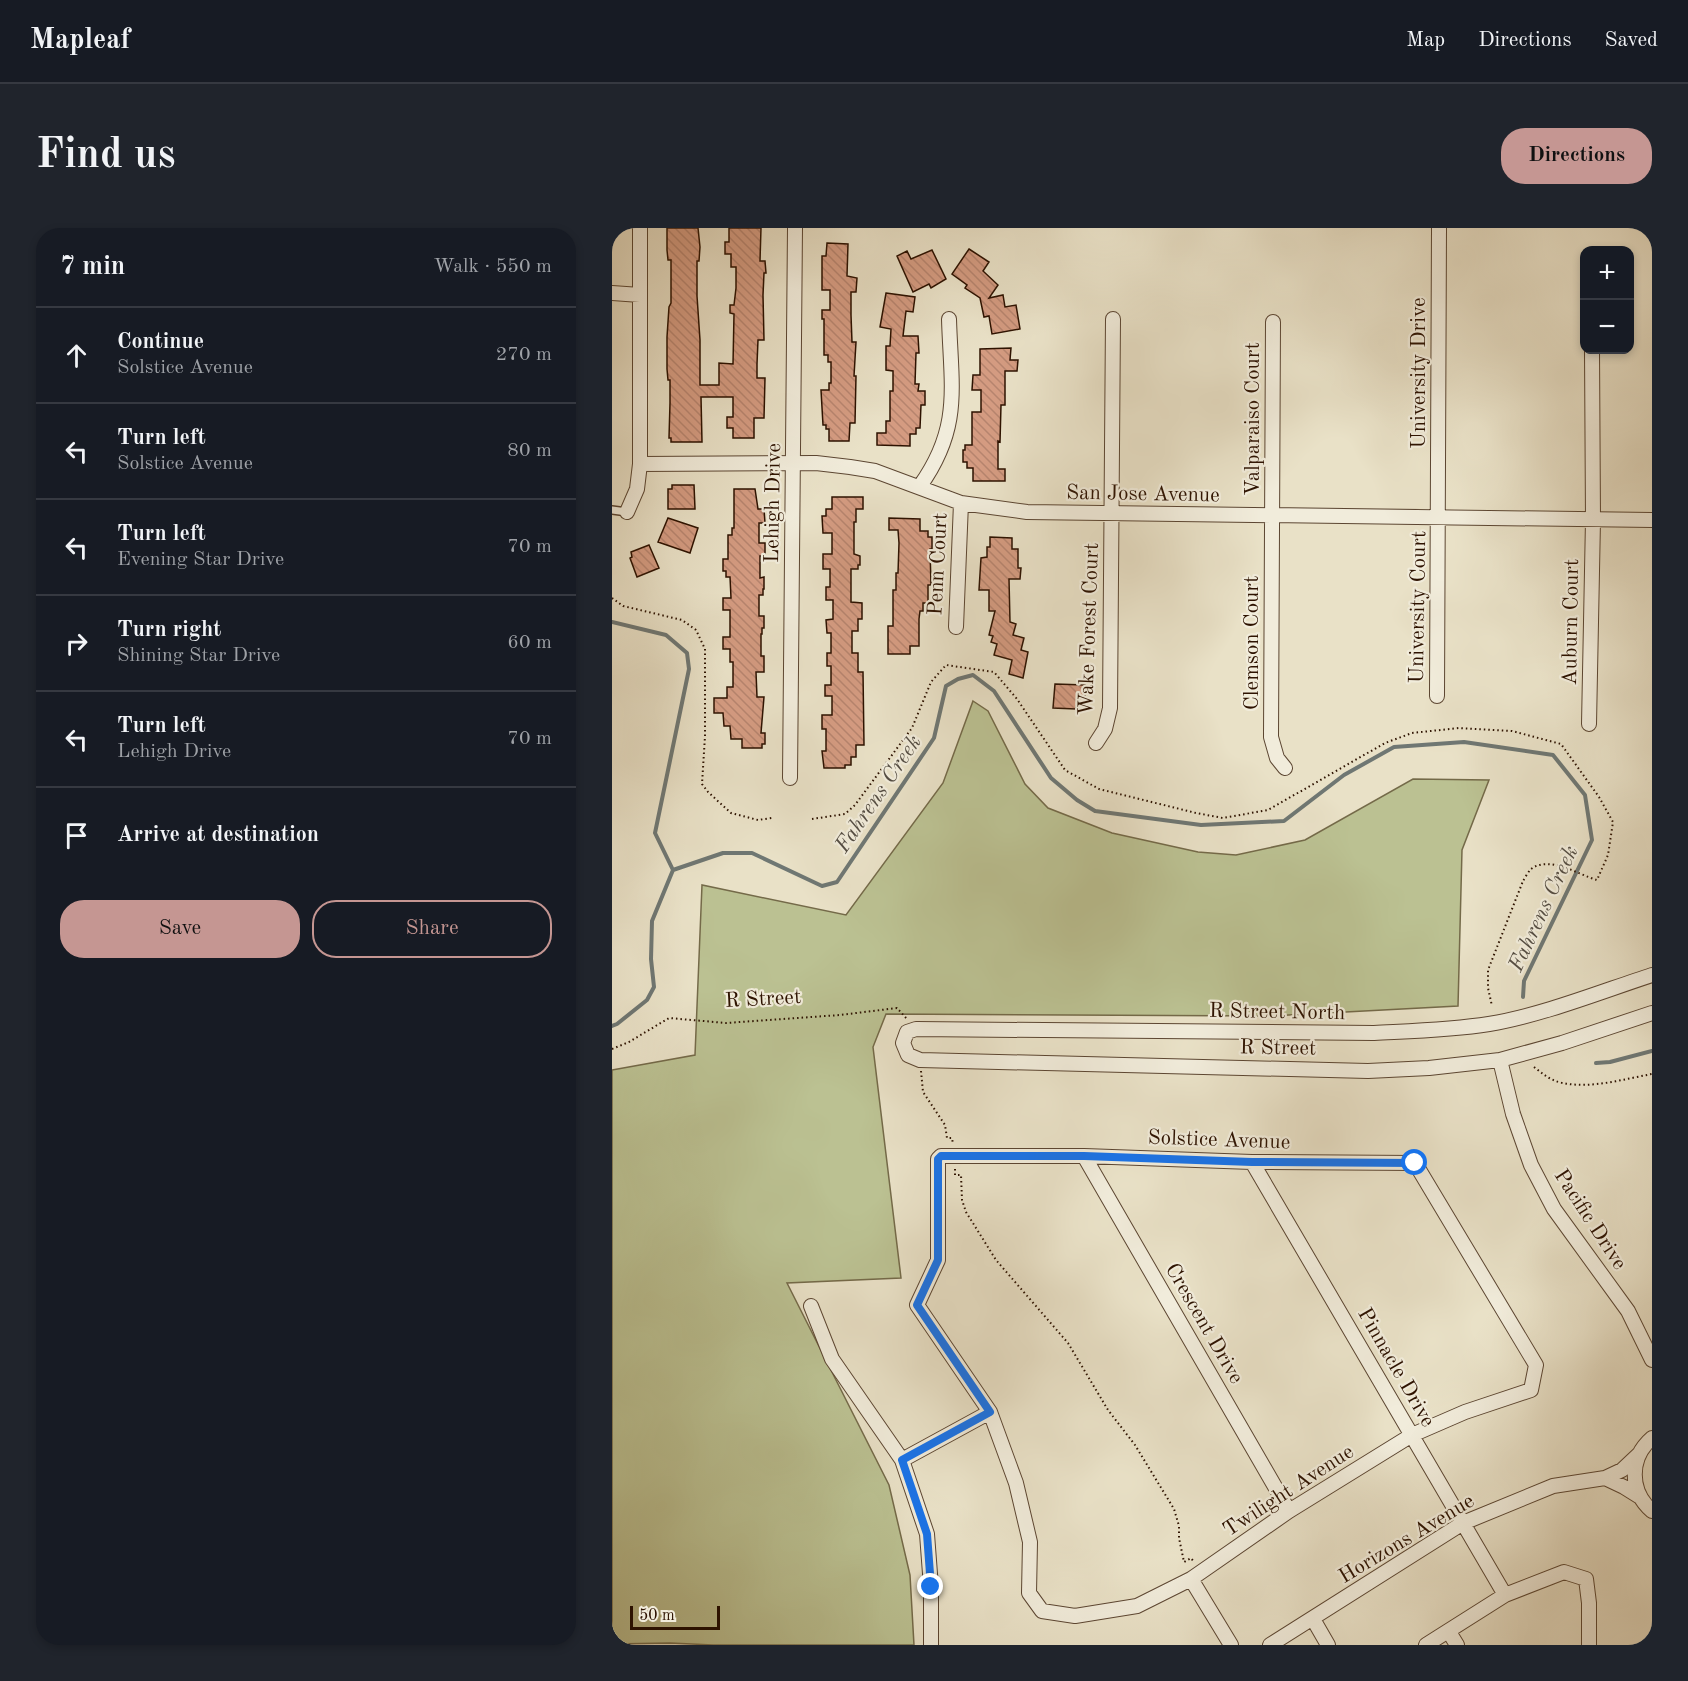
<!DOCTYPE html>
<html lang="en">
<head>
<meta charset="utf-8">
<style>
  body { margin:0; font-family:"Old Standard TT",serif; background:#20242c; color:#f1f3f6 }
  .controls { position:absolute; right:18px; top:18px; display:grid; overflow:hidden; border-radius:12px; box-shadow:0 3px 9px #0003 }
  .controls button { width:54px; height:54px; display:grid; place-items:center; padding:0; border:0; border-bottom:2px solid #363941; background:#171b24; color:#f1f3f6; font:30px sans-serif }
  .scale { position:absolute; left:18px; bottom:15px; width:90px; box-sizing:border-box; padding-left:6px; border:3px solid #2d1200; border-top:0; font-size:16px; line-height:21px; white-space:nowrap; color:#2d1200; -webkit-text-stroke:4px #f1ecdb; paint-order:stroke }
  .stop { position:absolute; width:18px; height:18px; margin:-14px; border:4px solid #1a73e8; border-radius:50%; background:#fff }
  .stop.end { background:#1a73e8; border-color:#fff; box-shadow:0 2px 6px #0008 }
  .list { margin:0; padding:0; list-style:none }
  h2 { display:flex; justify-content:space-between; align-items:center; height:78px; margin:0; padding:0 24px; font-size:26px }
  h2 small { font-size:20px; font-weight:400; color:#9ea1a6 }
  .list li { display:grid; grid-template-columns:39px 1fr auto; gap:18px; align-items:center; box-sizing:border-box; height:96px; padding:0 24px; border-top:2px solid #363941 }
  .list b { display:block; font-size:22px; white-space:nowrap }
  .list p { margin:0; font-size:20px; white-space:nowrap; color:#9ea1a6 }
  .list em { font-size:20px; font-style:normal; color:#9ea1a6 }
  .actions { display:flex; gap:12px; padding:18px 24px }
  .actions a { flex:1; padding:14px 0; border:2px solid #c59692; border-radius:24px; text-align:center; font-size:21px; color:#c59692 }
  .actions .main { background:#c59692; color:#111 }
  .icon { flex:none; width:33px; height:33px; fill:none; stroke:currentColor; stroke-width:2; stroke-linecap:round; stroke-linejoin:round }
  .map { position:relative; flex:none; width:1040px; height:1417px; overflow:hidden; border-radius:24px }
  header { display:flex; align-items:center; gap:36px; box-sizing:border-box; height:84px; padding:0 30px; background:#171b24; border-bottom:2px solid #363941 }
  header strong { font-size:28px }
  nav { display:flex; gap:33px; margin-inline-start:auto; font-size:21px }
  .intro { display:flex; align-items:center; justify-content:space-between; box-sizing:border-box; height:144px; padding:0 36px }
  h1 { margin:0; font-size:42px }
  .button { padding:15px 27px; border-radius:24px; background:#c59692; color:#111; font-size:21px; font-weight:700 }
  main { display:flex; gap:36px; padding:0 36px }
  aside { flex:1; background:#171b24; border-radius:24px; box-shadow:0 3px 9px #0003 }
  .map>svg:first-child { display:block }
  .grass { fill:#bbc192; stroke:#746a49; stroke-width:1.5 }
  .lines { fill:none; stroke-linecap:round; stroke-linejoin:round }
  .stream { stroke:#6f7773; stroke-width:4 }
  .building { fill:url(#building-back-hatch); stroke:#2d1200; stroke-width:1.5 }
  .service-casing { stroke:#5c4632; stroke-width:10 }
  .minor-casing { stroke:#5c4632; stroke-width:16 }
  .path { stroke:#2d1200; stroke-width:2; stroke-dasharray:1.5 3; stroke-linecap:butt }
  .service { stroke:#f1ecdb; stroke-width:7 }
  .minor { stroke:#f1ecdb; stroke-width:14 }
  .route { stroke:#1a73e8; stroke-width:8 }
  .labels { text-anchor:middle; stroke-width:4.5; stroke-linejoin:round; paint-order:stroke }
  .street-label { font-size:21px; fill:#2d1200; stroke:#f1ecdb }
  .water-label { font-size:22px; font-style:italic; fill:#544d43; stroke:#f1ecdb }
</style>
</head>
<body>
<header>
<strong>Mapleaf</strong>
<nav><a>Map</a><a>Directions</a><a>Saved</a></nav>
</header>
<div class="intro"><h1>Find us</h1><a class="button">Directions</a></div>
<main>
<aside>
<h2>7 min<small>Walk · 550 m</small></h2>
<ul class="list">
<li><svg class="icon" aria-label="ahead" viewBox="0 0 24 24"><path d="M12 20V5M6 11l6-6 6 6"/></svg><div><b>Continue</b><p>Solstice Avenue</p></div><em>270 m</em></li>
<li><svg class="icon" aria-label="left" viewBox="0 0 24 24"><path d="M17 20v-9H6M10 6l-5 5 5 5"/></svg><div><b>Turn left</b><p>Solstice Avenue</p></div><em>80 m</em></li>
<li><svg class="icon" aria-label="left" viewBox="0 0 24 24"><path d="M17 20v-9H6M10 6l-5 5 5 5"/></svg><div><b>Turn left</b><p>Evening Star Drive</p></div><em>70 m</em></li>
<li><svg class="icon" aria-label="right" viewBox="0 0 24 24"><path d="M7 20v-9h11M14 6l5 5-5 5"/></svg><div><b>Turn right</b><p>Shining Star Drive</p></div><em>60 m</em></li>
<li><svg class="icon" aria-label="left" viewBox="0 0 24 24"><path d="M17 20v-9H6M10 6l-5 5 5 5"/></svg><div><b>Turn left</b><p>Lehigh Drive</p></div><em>70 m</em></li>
<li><svg class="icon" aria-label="arrive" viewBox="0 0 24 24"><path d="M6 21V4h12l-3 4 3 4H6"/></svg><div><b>Arrive at destination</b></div></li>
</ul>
<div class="actions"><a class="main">Save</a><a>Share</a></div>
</aside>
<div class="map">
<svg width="1040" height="1417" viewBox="0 0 1040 1417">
  <defs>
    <pattern id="building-back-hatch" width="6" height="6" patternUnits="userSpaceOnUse" patternTransform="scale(1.5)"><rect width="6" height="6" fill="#d49b81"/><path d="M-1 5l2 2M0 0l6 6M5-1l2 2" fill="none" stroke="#b6846e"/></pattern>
  </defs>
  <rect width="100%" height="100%" fill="#e9e1c7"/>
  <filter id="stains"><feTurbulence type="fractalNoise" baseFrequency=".00333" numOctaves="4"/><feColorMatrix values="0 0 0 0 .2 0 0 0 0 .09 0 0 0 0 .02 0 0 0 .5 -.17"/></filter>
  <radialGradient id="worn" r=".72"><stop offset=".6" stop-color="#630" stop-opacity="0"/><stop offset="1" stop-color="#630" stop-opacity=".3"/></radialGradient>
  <!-- grass -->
  <path class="grass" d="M361,473L376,483L413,556L436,580L500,605L586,624L624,627L693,612L801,551L877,552L850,622L846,778L658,788L274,786L261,819L289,1050L175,1055L277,1257L298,1347L302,1417H101L58,1415L0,1416V842L83,827L90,657L234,687L331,555Z"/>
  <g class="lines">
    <!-- stream -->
    <path class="stream" d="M0,394L54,407L75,425L77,441L43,605L61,642
      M0,798L5,796L35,772L42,759L39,731L40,693L61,642L111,625H140L210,658L225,654L322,510L334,458L346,451L361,447L382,463L439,550L465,572L483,583L589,597L672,593L732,547L782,519L852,514L941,527L973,567L980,612L912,753L911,769
      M984,835L998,834L1040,823"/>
  </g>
  <!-- building -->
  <path class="building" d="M55,0H86L88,19L87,33H85V68L88,112V157H107V135L121,136L122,86L118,85V77H122L124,60V39H119V26H113V14H117V0H149L148,33H153L154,45H152L151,67L152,112H146L145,136V150H153L152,190H142V210H121V200H115V189H121V169H89L90,214H59V210H57L58,175V152H56L55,141V109L57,79L59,75V32H56L55,22Z
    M215,15L236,16L235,48L245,50L244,64H239V87L240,114H244L242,148H244L243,195H238L237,213H217V201H214V197H211L209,162H217V155H219V134H216V127H212V91H210V82H218V62H210V28H214Z
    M357,21L377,34L371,43L386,57L377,70L391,67L393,79L404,77L408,101L380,106L377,88L372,89L368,70L353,60L355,57L340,46Z
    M320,22L334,51L319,60L317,56L301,64L285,28L295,23L299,31Z
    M274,65L303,69L301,84L294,83L291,108H306L307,125H304L303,156H307L306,163H313V177H309L308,200H304V206H298V218L265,217V205H274V193H278V163H281V143L274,142V118H278L279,101L268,99Z
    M399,120L398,132H406L405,143H393V177H389L388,214L386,213V241H393V253H361V240H355V234H351V222H353V217H360V184H369V162H360L361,147H368V121Z
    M60,257H82L83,281H56V261H60Z
    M122,261H143L146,281H152L153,295H147V315H153V328H148V350L152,349V361H151V367H147V388H152V400H150V406H149V428H152V444H144L145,469H152L149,505H153V516H150V520H130V511H119L118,498H112L111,485H102V470H115V459H121V434H118V421H111V409H118V382H111V370H119L118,349H114V343H111V331H116V307H120V300H122Z
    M220,269H251V281H244V294H242V326L248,328V337H246V341H239V374L250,375V391H246V403H240V425H246V444H251L252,517H244V529H239V537H233V540H212L210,523H214V501H210V487H220V468H213V457H219V438H215V425H219V405H215L214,392L221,391V372H214V359H218V341H211V326H220V305H211L210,288H214V281H220Z
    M56,290L86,300L78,325L46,314Z
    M277,290L308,291V303H316V309H320V321H318L319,357H316V375H311V383H308L307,391V418H298V426H276V398H281V362H284V345H286L287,315L286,302H277Z
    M378,309L400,310V321H406V340H409L408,351H397L398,394L404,396L401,407L412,410L409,422L416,424L411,450L397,446L400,432L382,427L385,416L379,414L381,408L377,407L383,383H377V362H367L369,330L375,329V319H378Z
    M37,317L47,340L25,349L18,330L20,329L19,324Z
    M443,456L473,457V478H464V481L441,480Z"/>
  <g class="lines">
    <!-- service casing -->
    <g class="service-casing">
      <path id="service" d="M0,282L15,284"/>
    </g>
    <!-- minor casing -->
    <g class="minor-casing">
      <path id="minor" d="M0,65L28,67
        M661,94L659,509L665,530L673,540
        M28,236L204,235L238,239L263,243L349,275L415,284L1040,292
        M308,258C350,199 339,159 337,91
        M15,284L25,261L28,236V0
        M344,399L349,275
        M825,468L827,0
        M977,496L981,292L980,122
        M484,515L493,501L498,480L501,91
        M178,550L183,0
        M1040,747C988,764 931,787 877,796C839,802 800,803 762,805L304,801L295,804L291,815L296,827L308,832L756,843L817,840L888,832L950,815L1040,785
        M888,832L901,886L919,937L942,981L1016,1083L1040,1132
        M329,928H472L640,934L803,935L924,1137L919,1162L853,1184L800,1207L677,1283L579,1351L525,1378L463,1388L430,1383L417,1365L418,1314L404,1255L378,1184L305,1077L326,1032V931Z
        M472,928L677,1283
        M640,934L893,1367
        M199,1078L220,1131L290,1232L315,1306L319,1359V1417
        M1040,1210C1017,1230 1017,1263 1040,1283
        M290,1232L378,1184
        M993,1250L1012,1259L1028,1269
        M579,1351L619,1417
        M701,1391L716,1417
        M837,1404L845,1417
        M658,1417L851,1295L941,1258L993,1250L1010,1242L1027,1226
        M814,1417L893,1367L952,1344L974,1351L977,1375V1417"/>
    </g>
    <!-- path -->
    <path class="path" d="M0,370L11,378L70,392L84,402L93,421V508L90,556L96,564L119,585L146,592L160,590
      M200,591L233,586L243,577L300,500L319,454L334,437L382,444L405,471L453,542L487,561L584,585L611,590L656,582L773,515L800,505L847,500L900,503L949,516L987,569L1001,594L996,627L985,652C967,647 937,627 919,641C916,644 913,650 911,653L876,742V760L880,778
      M0,821L17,814L57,790L114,795L228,787L285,780L295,791
      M922,839C931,846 939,853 951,855C979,861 1012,851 1040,846
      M309,843L311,864L333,897L335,910H340L341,916
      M343,941V947H349L350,972L354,984L384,1032L456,1115L496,1182L523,1217L562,1281L567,1298V1310L572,1334L579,1330L582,1334"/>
    <!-- service -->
    <use href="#service" class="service"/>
    <!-- minor -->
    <use href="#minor" class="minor"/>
  </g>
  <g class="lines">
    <!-- route -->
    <path class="route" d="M319,1359L315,1306L290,1232L378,1184L305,1077L326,1032V931L329,928H472L640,934L803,935"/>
  </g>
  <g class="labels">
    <!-- street labels -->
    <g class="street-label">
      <text transform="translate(806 145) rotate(-90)" y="7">University Drive</text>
      <text transform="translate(640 191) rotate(-90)" y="7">Valparaiso Court</text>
      <text transform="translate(531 265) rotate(1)" y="7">San Jose Avenue</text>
      <text transform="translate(160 275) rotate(-89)" y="7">Lehigh Drive</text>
      <text transform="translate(325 336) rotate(-87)" y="7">Penn Court</text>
      <text transform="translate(805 379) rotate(-89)" y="7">University Court</text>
      <text transform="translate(958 394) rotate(-89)" y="7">Auburn Court</text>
      <text transform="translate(476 401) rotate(-88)" y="7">Wake Forest Court</text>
      <text transform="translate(639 415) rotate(-90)" y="7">Clemson Court</text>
      <text transform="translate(151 770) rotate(-3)" y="7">R Street</text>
      <text transform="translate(665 783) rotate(1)" y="7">R Street North</text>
      <text transform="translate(666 819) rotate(1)" y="7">R Street</text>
      <text transform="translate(607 911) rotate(2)" y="7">Solstice Avenue</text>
      <text transform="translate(979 991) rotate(57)" y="7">Pacific Drive</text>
      <text transform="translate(593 1095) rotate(60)" y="7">Crescent Drive</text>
      <text transform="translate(785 1139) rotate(60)" y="7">Pinnacle Drive</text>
      <text transform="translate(676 1262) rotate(-33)" y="7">Twilight Avenue</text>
      <text transform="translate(794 1310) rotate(-31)" y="7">Horizons Avenue</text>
    </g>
    <!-- water labels -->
    <g class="water-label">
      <text transform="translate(265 565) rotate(-56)" y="8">Fahrens Creek</text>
      <text transform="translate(930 680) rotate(-65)" y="8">Fahrens Creek</text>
    </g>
  </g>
  <rect width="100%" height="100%" filter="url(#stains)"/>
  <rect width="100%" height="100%" fill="url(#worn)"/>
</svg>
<div class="controls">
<button>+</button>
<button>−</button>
</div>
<div class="scale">50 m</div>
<div class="stop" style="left:803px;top:935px"></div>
<div class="stop end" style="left:319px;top:1359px"></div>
</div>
</main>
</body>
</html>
